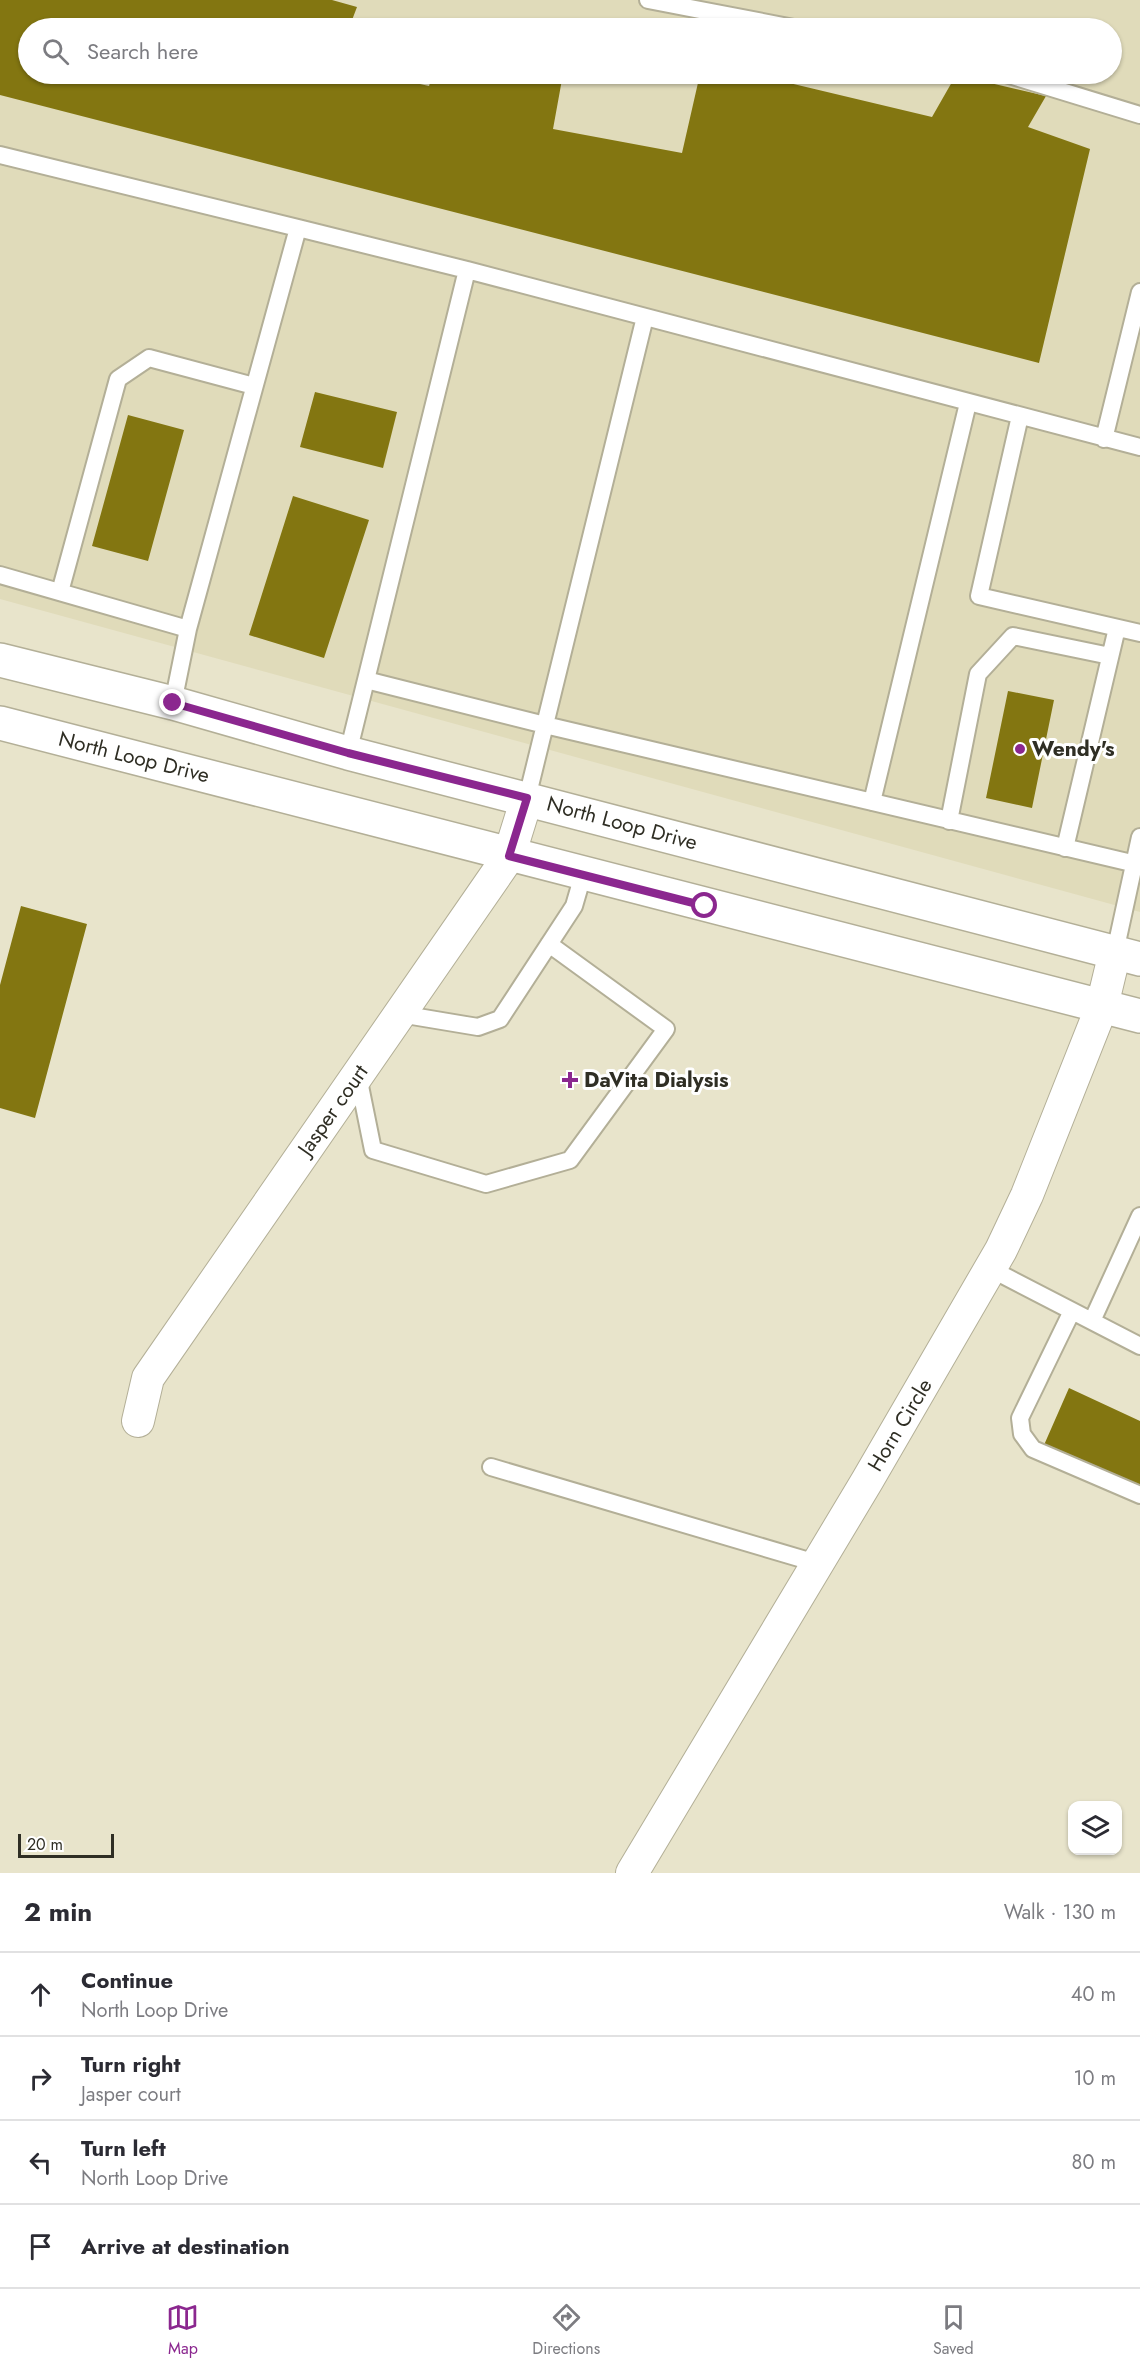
<!DOCTYPE html>
<html lang="en">
<head>
<meta charset="utf-8">
<style>
  body { margin:0; font-family:Jost,sans-serif; background:#f2f2f3; color:#2b2b33 }
  .controls { position:absolute; right:18px; bottom:18px; display:grid; overflow:hidden; border-radius:12px; box-shadow:0 2px 4px #0004 }
  .controls button { width:54px; height:54px; display:grid; place-items:center; padding:0; border:0; border-bottom:2px solid #e1e1e2; background:#fff; color:#2b2b33; font:30px sans-serif }
  .scale { position:absolute; left:18px; bottom:15px; width:96px; box-sizing:border-box; padding-left:6px; border:3px solid #2f2e24; border-top:0; font-size:16px; line-height:21px; white-space:nowrap; color:#2f2e24; -webkit-text-stroke:4px #fff; paint-order:stroke }
  .stop { position:absolute; width:18px; height:18px; margin:-14px; border:4px solid #8b278f; border-radius:50%; background:#fff }
  .stop.end { background:#8b278f; border-color:#fff; box-shadow:0 2px 6px #0008 }
  .list { margin:0; padding:0; list-style:none }
  h2 { display:flex; justify-content:space-between; align-items:center; height:78px; margin:0; padding:0 24px; font-size:26px }
  h2 small { font-size:20px; font-weight:400; color:#7c7c81 }
  .list li { display:grid; grid-template-columns:39px 1fr auto; gap:18px; align-items:center; box-sizing:border-box; height:84px; padding:0 24px; border-top:2px solid #e1e1e2 }
  .list b { display:block; font-size:22px; white-space:nowrap }
  .list p { margin:0; font-size:20px; white-space:nowrap; color:#7c7c81 }
  .list em { font-size:20px; font-style:normal; color:#7c7c81 }
  .icon { flex:none; width:33px; height:33px; fill:none; stroke:currentColor; stroke-width:2; stroke-linecap:round; stroke-linejoin:round }
  .map { position:relative; flex:none; width:1140px; height:1873px; overflow:hidden }
  .search { position:absolute; background:#fff; box-shadow:0 2px 4px #0004; left:18px; right:18px; top:18px; height:66px; display:flex; align-items:center; gap:15px; box-sizing:border-box; padding:0 21px; border-radius:33px; color:#7c7c81; font-size:22px }
  .sheet { height:414px; background:#fff }
  nav { display:flex; justify-content:space-around; align-items:center; box-sizing:border-box; height:84px; border-top:2px solid #e1e1e2; background:#fff; font-size:16px; color:#7c7c81 }
  nav a { display:grid; justify-items:center; gap:3px }
  nav .on { color:#8b278f }
  .map>svg:first-child { display:block }
  .built { fill:#e0dbba; fill-rule:evenodd }
  .building { fill:#837611 }
  .lines { fill:none; stroke-linecap:round; stroke-linejoin:round }
  .service-casing { stroke:#b3af97; stroke-width:20 }
  .minor-casing { stroke:#b3af97; stroke-width:34 }
  .secondary-casing { stroke:#b3af97; stroke-width:36 }
  .service { stroke:#fff; stroke-width:16 }
  .minor { stroke:#fff; stroke-width:32 }
  .secondary { stroke:#fff; stroke-width:33 }
  .route { stroke:#8b278f; stroke-width:8 }
  .poi-dot { fill:#8b278f; stroke:#fff; stroke-width:2 }
  .labels { text-anchor:middle; stroke-width:6; stroke-linejoin:round; paint-order:stroke }
  .poi-label { font-size:21px; font-weight:bold; fill:#2f2e24; stroke:#fff; text-anchor:start }
  .street-label { font-size:21px; fill:#2f2e24; stroke:#fff }
</style>
</head>
<body>
<div class="map">
<svg width="1140" height="1873" viewBox="0 0 1140 1873">
  <rect width="100%" height="100%" fill="#e8e4cb"/>
  <!-- built -->
  <path class="built" d="M0,0H1140V912L0,599ZM28,28H1112V74H28Z"/>
  <!-- building -->
  <path class="building" d="M0,0H332L357,7L349,28H28V74H375L429,86L433,74H563L553,129L682,153L700,74H751L932,117L956,75L1046,96L1028,127L1090,149L1039,363L0,95Z
    M315,392L397,412L383,468L300,447Z
    M128,415L184,430L148,561L92,546Z
    M293,496L369,520L324,658L249,635Z
    M1008,691L1054,700L1032,808L986,798Z
    M21,906L87,924L35,1118L0,1108V985Z
    M1069,1388L1140,1421V1485L1044,1445Z"/>
  <g class="lines">
    <!-- service casing -->
    <g class="service-casing">
      <path id="service" d="M648,0L794,28
        M1006,74L1140,115
        M0,155L298,228
        M1020,416L979,596L1140,633
        M1104,439L1140,292
        M0,575L188,629L173,703
        M60,592L118,379L149,358L254,386
        M188,629L298,228L467,270
        M366,680L545,725L1140,865
        M348,753L467,270L1140,447
        M527,798L645,317
        M872,802L968,403
        M949,821L978,674L1013,636L1110,656
        M1065,848L1117,628
        M1115,952L1140,837
        M400,1014L478,1027L500,1019L574,906L583,875
        M358,1076L373,1150L486,1184L570,1160L666,1029L549,944
        M991,1269L1140,1346
        M1072,1311L1020,1418L1022,1434L1033,1449L1140,1495
        M1092,1321L1140,1216
        M491,1467L816,1563"/>
    </g>
    <!-- minor casing -->
    <g class="minor-casing">
      <path id="minor" d="M138,1421L148,1378L509,856L527,798
        M632,1873L867,1481L1001,1250L1027,1195L1102,1006L1115,952"/>
    </g>
    <!-- secondary casing -->
    <g class="secondary-casing">
      <path id="secondary" d="M0,660L173,703L348,753L1140,959
        M0,723C380,819 759,920 1140,1016"/>
    </g>
    <!-- service -->
    <use href="#service" class="service"/>
    <!-- minor -->
    <use href="#minor" class="minor"/>
    <!-- secondary -->
    <use href="#secondary" class="secondary"/>
  </g>
  <g class="lines">
    <!-- route -->
    <path class="route" d="M173,703L348,753L527,798L509,856L705,906"/>
  </g>
  <!-- markers -->
  <g class="poi-dot">
    <circle cx="1020" cy="749" r="6"/>
    <path d="M567 1071h6v6h6v6h-6v6h-6v-6h-6v-6h6z"/>
  </g>
  <g class="labels">
    <!-- poi labels -->
    <g class="poi-label">
      <text x="1032" y="756">Wendy's</text>
      <text x="584" y="1087">DaVita Dialysis</text>
    </g>
    <!-- street labels -->
    <g class="street-label">
      <text transform="translate(134 757) rotate(14)" y="7">North Loop Drive</text>
      <text transform="translate(622 823) rotate(15)" y="7">North Loop Drive</text>
      <text transform="translate(333 1110) rotate(-55)" y="7">Jasper court</text>
      <text transform="translate(900 1425) rotate(-59)" y="7">Horn Circle</text>
    </g>
  </g>
</svg>
<div class="controls">
<button><svg class="icon" aria-label="layers" viewBox="0 0 24 24"><path d="M12 4l9 5-9 5-9-5zM3 14l9 5 9-5"/></svg></button>
</div>
<div class="scale">20 m</div>
<div class="stop" style="left:705px;top:906px"></div>
<div class="stop end" style="left:173px;top:703px"></div>
<div class="search"><svg class="icon" aria-label="search" viewBox="0 0 24 24"><circle cx="10" cy="10" r="6"/><path d="M15 15l6 6"/></svg>Search here</div>
</div>
<section class="sheet">
<h2>2 min<small>Walk · 130 m</small></h2>
<ul class="list">
<li><svg class="icon" aria-label="ahead" viewBox="0 0 24 24"><path d="M12 20V5M6 11l6-6 6 6"/></svg><div><b>Continue</b><p>North Loop Drive</p></div><em>40 m</em></li>
<li><svg class="icon" aria-label="right" viewBox="0 0 24 24"><path d="M7 20v-9h11M14 6l5 5-5 5"/></svg><div><b>Turn right</b><p>Jasper court</p></div><em>10 m</em></li>
<li><svg class="icon" aria-label="left" viewBox="0 0 24 24"><path d="M17 20v-9H6M10 6l-5 5 5 5"/></svg><div><b>Turn left</b><p>North Loop Drive</p></div><em>80 m</em></li>
<li><svg class="icon" aria-label="arrive" viewBox="0 0 24 24"><path d="M6 21V4h12l-3 4 3 4H6"/></svg><div><b>Arrive at destination</b></div></li>
</ul>
</section>
<nav>
<a class="on"><svg class="icon" aria-label="map" viewBox="0 0 24 24"><path d="M3 6l6-2 6 2 6-2v14l-6 2-6-2-6 2zM9 4v14M15 6v14"/></svg>Map</a>
<a><svg class="icon" aria-label="directions" viewBox="0 0 24 24"><path d="M12 3l9 9-9 9-9-9zM9 14v-3h6M13 9l2 2-2 2"/></svg>Directions</a>
<a><svg class="icon" aria-label="saved" viewBox="0 0 24 24"><path d="M7 4h10v16l-5-4-5 4z"/></svg>Saved</a>
</nav>
</body>
</html>
